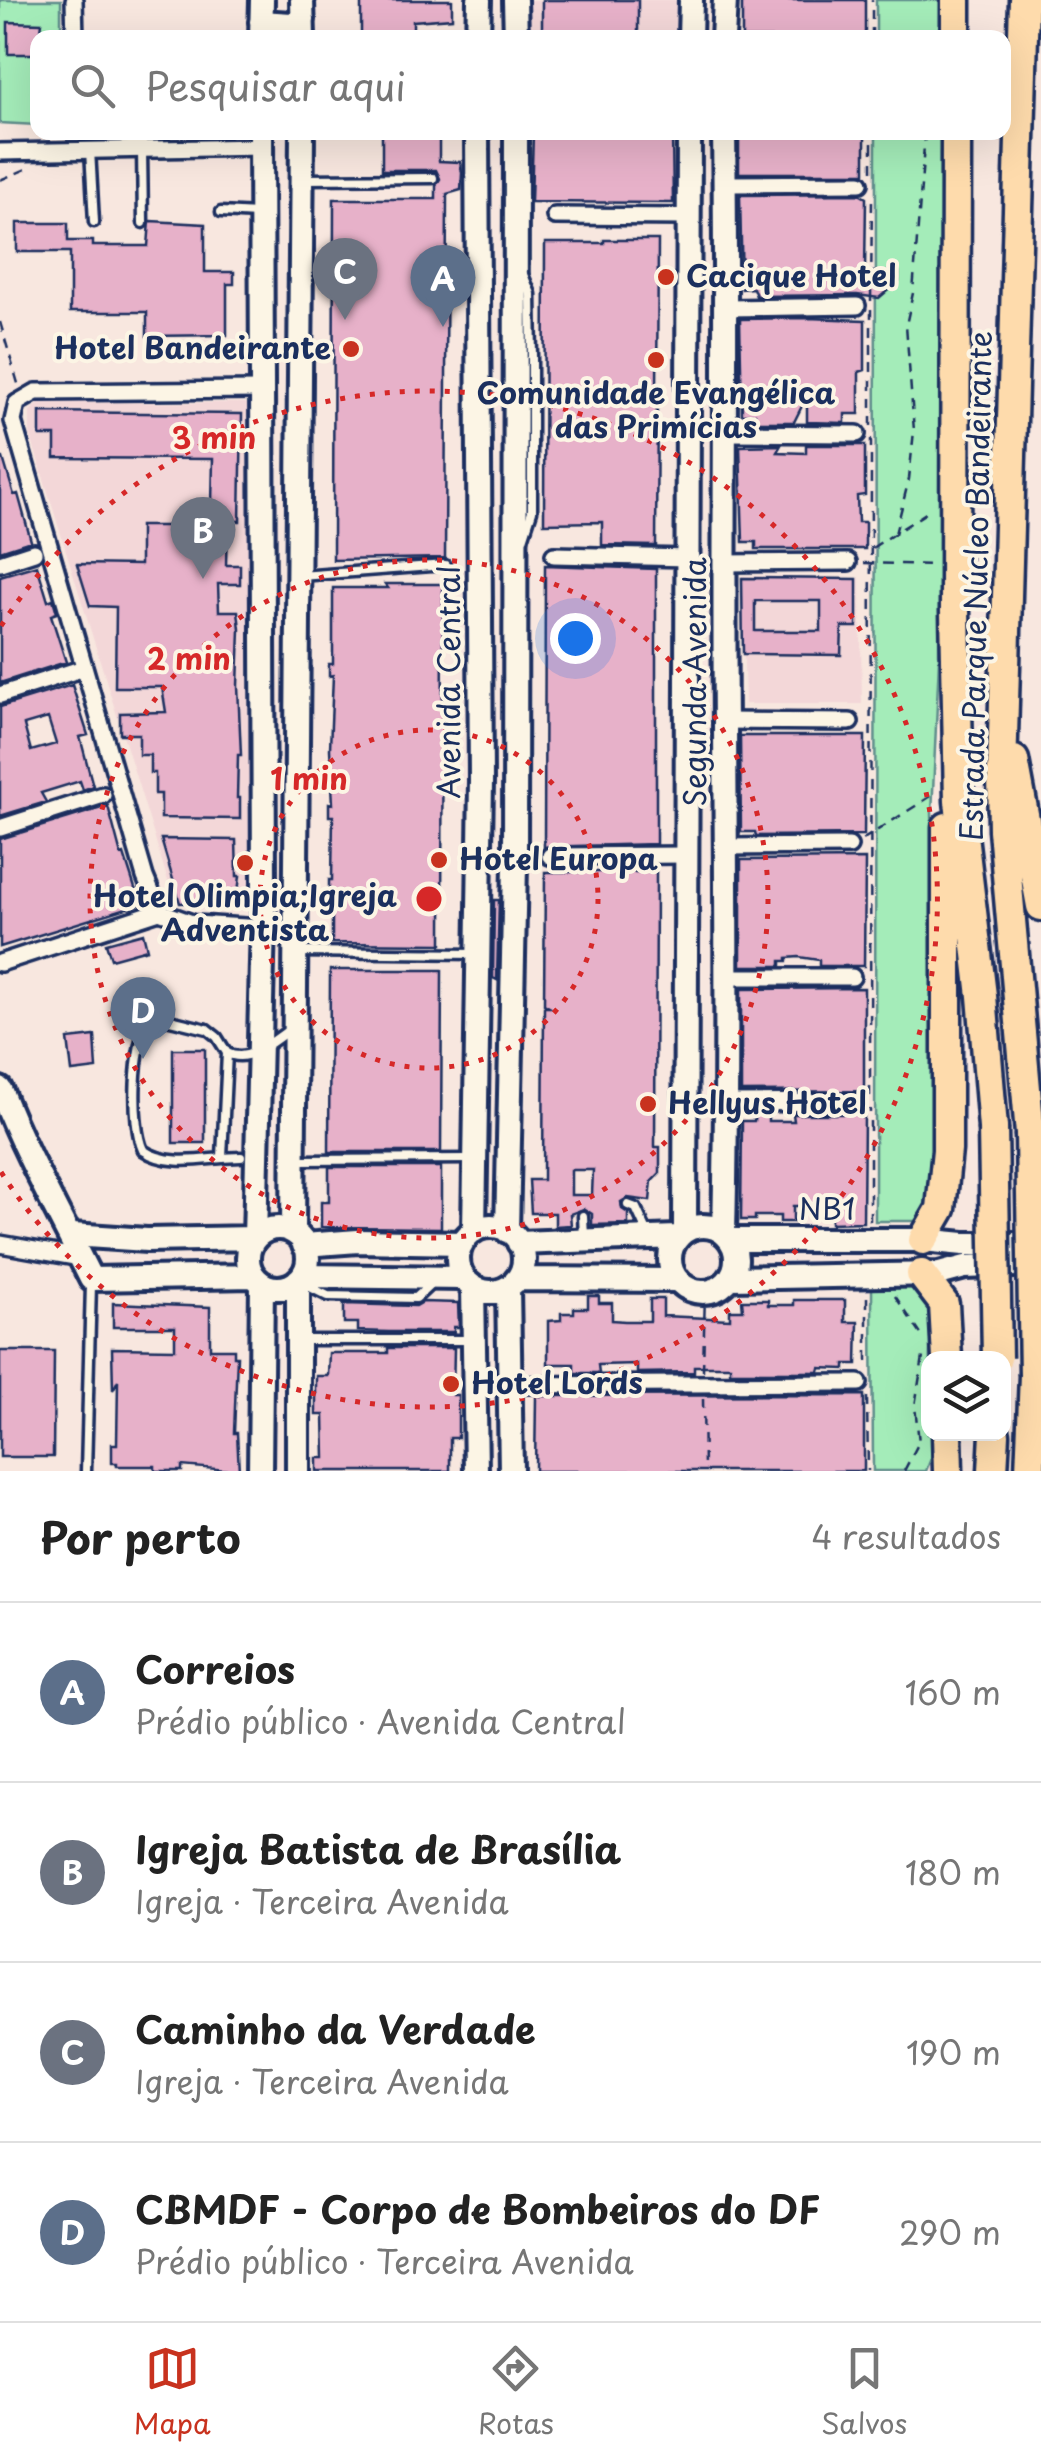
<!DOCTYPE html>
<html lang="pt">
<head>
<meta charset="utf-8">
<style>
  body { margin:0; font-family:"Playpen Sans",sans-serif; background:#f2f2f2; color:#222 }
  .controls { position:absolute; right:30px; bottom:30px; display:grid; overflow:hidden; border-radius:20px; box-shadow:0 10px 40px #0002 }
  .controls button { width:90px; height:90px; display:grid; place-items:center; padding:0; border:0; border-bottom:2px solid #e0e0e0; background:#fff; color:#222; font:50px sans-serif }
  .you { position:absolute; left:575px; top:638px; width:35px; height:35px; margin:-25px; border:8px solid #fff; border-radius:50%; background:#1a73e8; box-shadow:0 0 0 15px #1a73e833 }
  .badge { display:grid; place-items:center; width:65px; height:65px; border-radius:50%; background:#c8321e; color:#fff; font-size:32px; font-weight:700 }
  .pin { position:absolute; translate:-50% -82px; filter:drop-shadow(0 2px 5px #0008) }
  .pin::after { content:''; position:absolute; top:52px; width:35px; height:30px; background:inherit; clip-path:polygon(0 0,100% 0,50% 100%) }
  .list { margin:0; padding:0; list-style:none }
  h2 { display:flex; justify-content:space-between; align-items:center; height:130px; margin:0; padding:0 40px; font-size:42px }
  h2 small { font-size:32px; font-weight:400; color:#767676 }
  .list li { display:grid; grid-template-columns:65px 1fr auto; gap:30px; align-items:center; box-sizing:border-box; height:180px; padding:0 40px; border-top:2px solid #e0e0e0 }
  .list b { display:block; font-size:38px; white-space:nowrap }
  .list p { margin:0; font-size:32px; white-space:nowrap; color:#767676 }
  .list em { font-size:32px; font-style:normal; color:#767676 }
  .icon { flex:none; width:55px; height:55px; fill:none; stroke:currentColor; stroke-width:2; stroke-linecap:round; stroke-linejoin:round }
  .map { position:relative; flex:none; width:1041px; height:1471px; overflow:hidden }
  .search { position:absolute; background:#fff; box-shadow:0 10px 40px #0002; left:30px; right:30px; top:30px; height:110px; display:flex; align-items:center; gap:25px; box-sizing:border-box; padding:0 35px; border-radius:20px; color:#767676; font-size:38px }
  .sheet { height:850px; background:#fff }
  nav { display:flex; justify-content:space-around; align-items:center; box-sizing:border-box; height:140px; border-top:2px solid #e0e0e0; background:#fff; font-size:28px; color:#767676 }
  nav a { display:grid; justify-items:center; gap:5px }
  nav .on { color:#c8321e }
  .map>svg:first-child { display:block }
  .built { fill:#f3d7d8 }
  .green { fill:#a4ecb9; stroke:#608e8c; stroke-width:2.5 }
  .building { fill:#e7b1c9; stroke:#1b2f5e; stroke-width:2.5; fill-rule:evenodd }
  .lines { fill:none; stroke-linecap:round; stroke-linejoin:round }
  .lane-casing { stroke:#1b2f5e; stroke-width:15 }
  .street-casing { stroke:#1b2f5e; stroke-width:22 }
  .secondary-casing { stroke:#1b2f5e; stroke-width:30 }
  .highway-casing { stroke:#1b2f5e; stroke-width:35 }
  .path { stroke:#1b2f5e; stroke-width:2.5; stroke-dasharray:10 8; stroke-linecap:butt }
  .lane { stroke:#fcf5e5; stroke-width:8 }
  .street { stroke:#fcf5e5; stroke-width:15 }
  .secondary { stroke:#fcf5e5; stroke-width:22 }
  .highway { stroke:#fedbac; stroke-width:28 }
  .highway-bridge-casing { stroke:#1b2f5e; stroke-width:35; stroke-linecap:butt }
  .highway-bridge { stroke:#fedbac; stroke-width:28 }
  .ring { fill:none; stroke:#d62828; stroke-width:5; stroke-dasharray:5 10 }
  .poi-dot { fill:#c8321e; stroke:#fcf5e5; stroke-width:4 }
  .labels { text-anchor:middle; stroke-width:8; stroke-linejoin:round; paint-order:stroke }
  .poi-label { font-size:30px; font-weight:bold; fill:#1b2f5e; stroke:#fcf5e5; text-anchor:start }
  .street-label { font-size:30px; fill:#1b2f5e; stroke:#fcf5e5 }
  .centre { fill:#d62828; stroke:#fcf5e5; stroke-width:5 }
  .ring-label { font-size:30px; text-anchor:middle; font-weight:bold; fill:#d62828; stroke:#fcf5e5; stroke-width:8; stroke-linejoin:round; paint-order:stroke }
</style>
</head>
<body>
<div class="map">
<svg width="1041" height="1471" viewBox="0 0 1041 1471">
  <rect width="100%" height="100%" fill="#f8e7df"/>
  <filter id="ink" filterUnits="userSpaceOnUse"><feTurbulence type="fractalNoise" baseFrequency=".01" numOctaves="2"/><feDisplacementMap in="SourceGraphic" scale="20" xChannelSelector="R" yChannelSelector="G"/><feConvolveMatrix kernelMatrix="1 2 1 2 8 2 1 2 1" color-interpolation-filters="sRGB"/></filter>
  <g filter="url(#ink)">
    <!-- built -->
    <path class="built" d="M529,0H677V37L528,38Z
      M41,402L250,403L248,554L254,908L195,909L169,884L30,434V411Z
      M742,576L860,578L862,704H745Z"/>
    <!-- green -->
    <path class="green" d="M0,0H61V37L38,38L37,125L0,123Z
      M876,0H941L940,37H876Z
      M876,133H941L939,659L932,814L936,962L931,1200L921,1221H875Z
      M872,1285H919L931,1304L928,1434H933L932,1456L926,1471H873Z"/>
    <!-- building -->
    <path class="building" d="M361,0H452V18L413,21V34L361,38Z
      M542,0H638V38H542Z
      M742,0H865V38H742Z
      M8,22L42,23L38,54H8Z
      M382,132L439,133V161L460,162L462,173L461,190L447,194L445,558L333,560L334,199H436V185L440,179L436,170H382Z
      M533,132H672L673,203L531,202Z
      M739,132H865V173H739Z
      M859,194L866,198L865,272H899V281L879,298L857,295L756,296L753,288L742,289L740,195Z
      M150,221L205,224V272H234V284H227V335L147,336V312H70V252H17V223H68V241H93V246H148Z
      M604,240H658L656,546L602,545V522L544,523L545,243H604Z
      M807,318L865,320V370L859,372V414H845V423L807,422V396L794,422H756L755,414H742L740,319Z
      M40,412L242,414L240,521H227L226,565H240V584H218L219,611H238L240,629L238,686L241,755H238L237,798H240V819L161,818V794H155V773H150V755H139V734H120V713L166,712L162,687H115L116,607L90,606L77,564L140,565V526H202V503H212L213,459L55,458V436H40Z
      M781,445L777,452L806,453V445H865V495L857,496L858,522H865V549H756V542H743L740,446Z
      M0,458H3L14,495L18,494L31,541L0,551Z
      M37,565L48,601L53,599L57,613L51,615L66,662L0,683V576Z
      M545,565L656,569V844L544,847Z
      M742,578L857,579V627H842L841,655L743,654ZM755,601H821V631H755Z
      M385,584H443L442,944L332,943V892H329V880H332L333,816H329V803L333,804L330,749L333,675L329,676V664H333V588H388Z
      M72,685L88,735L80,737L93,786L83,790L80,781L41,793L46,802L0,816V707ZM48,718L56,744L31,751L24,725Z
      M740,736H865L864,835L756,836L755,832H741Z
      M108,806L121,855L124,854L140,904L0,947V839Z
      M161,839L236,840L237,876H240L237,901L180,903Z
      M865,859L864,966H819V960L799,957L787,958V961H781V966H741V860Z
      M545,872H656L655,1147H660V1173L652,1181L650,1201L628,1198L621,1202L622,1209L628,1213V1224L592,1225V1214L584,1209L570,1214L571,1225L555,1226V1213H531L529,1180H543L544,1007H549L544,1004ZM571,1170H593L592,1195H571Z
      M494,900H499L497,980L493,978Z
      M143,933L147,949L111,959L106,943Z
      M330,970H442L441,1152H329Z
      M864,988V1091L741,1092V989Z
      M95,1036L97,1069L72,1072L68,1039Z
      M173,1049H205V1143H173Z
      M755,1114H768V1121H794L793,1114H864L863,1222L831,1223V1206H793V1222H780V1216H755V1220H741L742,1121H754Z
      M329,1167H441V1228L321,1227V1202H329Z
      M588,1296H599V1303H612V1320L625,1321H650V1299H663V1316L730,1319V1310H743L742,1300H768V1305H794V1300H845V1322H858L857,1364H845V1369L820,1368L819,1372H730V1366H694V1372L637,1373V1364L598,1365L599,1373H574V1364H548V1321L561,1320V1313H574V1308H588Z
      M423,1302L458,1303L459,1327H454V1332H389L358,1331V1323H344V1304L416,1306Z
      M113,1303L210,1307V1349H234V1356H237L234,1433H237L239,1471L182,1466V1471H155V1466H117V1463H112V1444H117L118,1380L113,1390L112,1348L175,1349V1327H113Z
      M388,1348H454L453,1395H458V1438H450V1471H317V1458H325L324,1415H316V1376H328L329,1353H388Z
      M0,1351H54L53,1457H0Z
      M864,1395V1471H535L536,1396Z"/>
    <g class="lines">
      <!-- lane casing -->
      <g class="lane-casing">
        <path id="lane" d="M142,149L143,223
          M90,150L94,222
          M303,179L433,178
          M221,212L257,214
          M522,272L531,294L532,358V511L523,539
          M300,576L445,565
          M300,952L476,954
          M227,1053C249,1064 271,1042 289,1030
          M222,1157L227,1053L217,1037L207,1029L166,1019L149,1021C133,1043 131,1125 143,1150C170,1169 210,1157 241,1157
          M297,1160L473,1159
          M628,1205L636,1208L648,1234
          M583,1216L584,1237
          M302,1283L328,1296L416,1298L433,1282
          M303,1340H469
          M86,1471L91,1284"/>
      </g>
      <!-- street casing -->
      <g class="street-casing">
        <path id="street" d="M74,0L75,38
          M0,152L261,147
          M725,184L860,183
          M555,216L688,217
          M728,308L857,306
          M260,390L36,392L17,403L13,421L145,877L159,911L195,924L263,928
          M726,433L857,434
          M554,555L689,558
          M0,563L34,552
          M725,563L848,562
          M0,695L84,668
          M725,721L850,722
          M0,828L103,795
          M726,847L849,846
          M550,856L687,855
          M0,963L159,911
          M726,977H852
          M727,1103L856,1102
          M0,1244L81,1258
          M509,1385L859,1383"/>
      </g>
      <!-- secondary casing -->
      <g class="secondary-casing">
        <path id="secondary" d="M302,0L303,38
          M515,0L516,38
          M261,22L291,24L303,20
          M261,38L262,0
          M478,38L479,0
          M690,38L691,0
          M723,38L725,0
          M0,1089C25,1154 60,1216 91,1279L253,1276
          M670 1259a33 33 0 1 1 66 0a33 33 0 1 1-66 0Z
          M458 1259a33 33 0 1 1 66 0a33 33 0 1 1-66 0Z
          M248 1258a30 30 0 1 1 60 0a30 30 0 1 1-60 0Z
          M293,1231L302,132
          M474,1231L481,781L477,132
          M507,1231L515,865L516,132
          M685,1231L689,132
          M724,1232C728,1063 726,893 725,724C723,527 727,330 724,132
          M72,1235L147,1240L255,1238L264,883L261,132
          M731,1240H923L964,1244H1041
          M519,1243L677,1237
          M304,1245L358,1241L462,1243
          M302,1276L463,1278
          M730,1278L939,1274L965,1267L1041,1264
          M517,1279L677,1280
          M473,1287L476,1471
          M508,1288L511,1471
          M260,1471L262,1284
          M298,1471V1280"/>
      </g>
      <!-- highway casing -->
      <g class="highway-casing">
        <path id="highway" d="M1024,0L1002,772L1003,830L1030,1134
          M956,38V0
          M956,132L955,611L959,801L982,996L993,1128
          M1014,760L1041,906
          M923,1240L941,1209L947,1150V827
          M921,1274L944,1304L947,1358
          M947,1434L948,1471
          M993,1471L995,1434
          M1030,1471L1034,1375"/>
      </g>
      <!-- path -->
      <path class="path" d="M872,38V0
        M872,171V132
        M0,180L31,167
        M871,301L872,194
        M0,322L19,387
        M871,426V309
        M895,534L909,479L914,431L906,325L913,293L925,132
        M872,548L932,509
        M864,563L936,565
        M862,840L936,793
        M870,1096L871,439
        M870,1221V1109
        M895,1296L924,1339
        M867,1297V1369
        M703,1371L705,1292
        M867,1397L868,1471
        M703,1399L704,1471
        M904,1471L919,1442L915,1406L924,1351"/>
      <!-- lane -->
      <use href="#lane" class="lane"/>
      <!-- street -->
      <use href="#street" class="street"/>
      <!-- secondary -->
      <use href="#secondary" class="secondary"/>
      <!-- highway -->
      <use href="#highway" class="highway"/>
      <!-- highway-bridge casing -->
      <g class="highway-bridge-casing">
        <path id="highway-bridge" d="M993,1128L997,1358
          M1030,1134L1034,1375"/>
      </g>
      <!-- highway-bridge -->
      <use href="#highway-bridge" class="highway-bridge"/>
    </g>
  </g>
  <!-- distance rings -->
  <g class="ring">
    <circle cx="429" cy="899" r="169"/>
    <circle cx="429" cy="899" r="339"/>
    <path d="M1 626A508 508 0 1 1 1 1172"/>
  </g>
  <!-- markers -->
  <g class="poi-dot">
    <circle cx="666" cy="277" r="10"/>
    <circle cx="351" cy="349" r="10"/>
    <circle cx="656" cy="360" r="10"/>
    <circle cx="439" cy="860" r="10"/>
    <circle cx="245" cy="863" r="10"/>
    <circle cx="648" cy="1104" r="10"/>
    <circle cx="451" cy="1384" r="10"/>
  </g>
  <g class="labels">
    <!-- poi labels -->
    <g class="poi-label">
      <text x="686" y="287">Cacique Hotel</text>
      <text x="331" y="359" text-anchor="end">Hotel Bandeirante</text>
      <text x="656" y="404" text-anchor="middle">Comunidade Evangélica<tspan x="656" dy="34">das Primícias</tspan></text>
      <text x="459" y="870">Hotel Europa</text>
      <text x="245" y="907" text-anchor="middle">Hotel Olimpia;Igreja<tspan x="245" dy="34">Adventista</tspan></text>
      <text x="668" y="1114">Hellyus Hotel</text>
      <text x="471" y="1394">Hotel Lords</text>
    </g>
    <!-- street labels -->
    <g class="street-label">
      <text transform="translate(977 586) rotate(-89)" y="10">Estrada Parque Núcleo Bandeirante</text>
      <text transform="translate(450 682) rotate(-90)" y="10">Avenida Central</text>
      <text transform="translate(696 682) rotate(-90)" y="10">Segunda Avenida</text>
      <text x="827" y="1220">NB1</text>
    </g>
  </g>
  <circle cx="429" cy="899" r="15" class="centre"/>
  <g class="ring-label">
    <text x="214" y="449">3 min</text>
    <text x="189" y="670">2 min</text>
    <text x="309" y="790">1 min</text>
  </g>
</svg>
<div class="controls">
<button><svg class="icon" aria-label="layers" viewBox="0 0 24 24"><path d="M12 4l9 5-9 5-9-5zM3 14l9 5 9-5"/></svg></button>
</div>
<div class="you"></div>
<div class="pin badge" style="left:443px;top:327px;background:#5c6f8a">A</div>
<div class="pin badge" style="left:203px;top:579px;background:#6b7280">B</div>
<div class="pin badge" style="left:345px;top:320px;background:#6b7280">C</div>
<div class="pin badge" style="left:143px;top:1059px;background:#5c6f8a">D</div>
<div class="search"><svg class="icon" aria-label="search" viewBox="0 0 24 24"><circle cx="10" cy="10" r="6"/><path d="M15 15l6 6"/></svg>Pesquisar aqui</div>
</div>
<section class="sheet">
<h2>Por perto<small>4 resultados</small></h2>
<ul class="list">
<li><span class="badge" style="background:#5c6f8a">A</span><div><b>Correios</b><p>Prédio público · Avenida Central</p></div><em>160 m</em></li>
<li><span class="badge" style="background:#6b7280">B</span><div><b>Igreja Batista de Brasília</b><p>Igreja · Terceira Avenida</p></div><em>180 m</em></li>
<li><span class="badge" style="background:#6b7280">C</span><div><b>Caminho da Verdade</b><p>Igreja · Terceira Avenida</p></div><em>190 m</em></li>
<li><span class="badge" style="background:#5c6f8a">D</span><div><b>CBMDF - Corpo de Bombeiros do DF</b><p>Prédio público · Terceira Avenida</p></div><em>290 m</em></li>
</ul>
</section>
<nav>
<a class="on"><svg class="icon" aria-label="map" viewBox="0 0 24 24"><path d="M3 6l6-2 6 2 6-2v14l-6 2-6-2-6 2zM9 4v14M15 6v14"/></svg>Mapa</a>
<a><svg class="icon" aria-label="directions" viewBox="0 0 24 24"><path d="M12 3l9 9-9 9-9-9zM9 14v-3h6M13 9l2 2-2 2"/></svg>Rotas</a>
<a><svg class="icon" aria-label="saved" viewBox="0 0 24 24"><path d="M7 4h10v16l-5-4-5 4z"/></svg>Salvos</a>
</nav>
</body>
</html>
